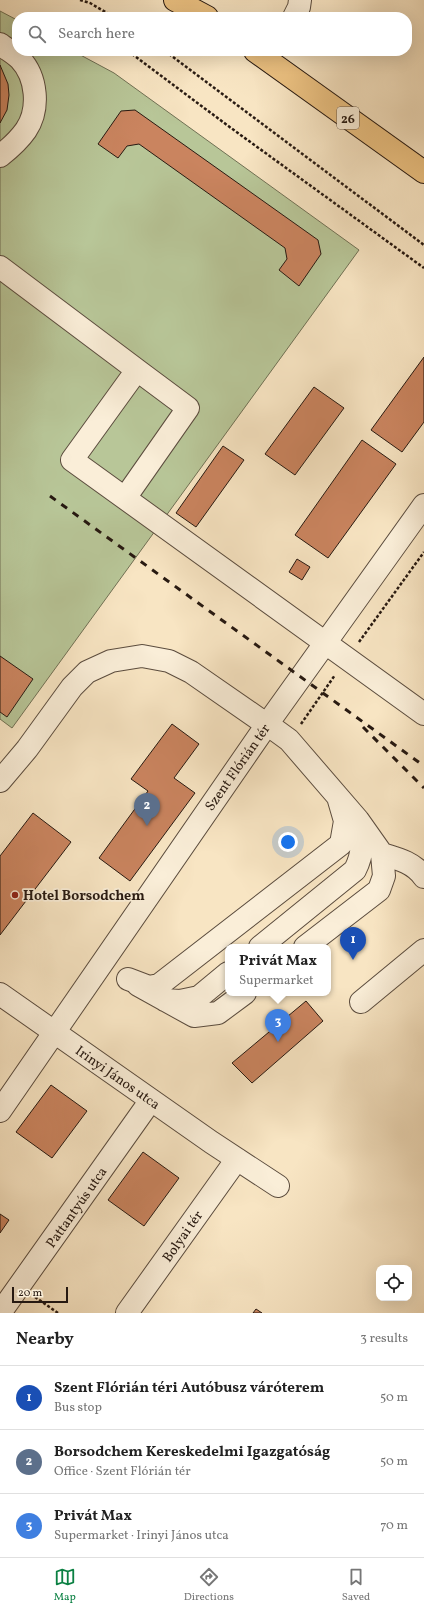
<!DOCTYPE html>
<html lang="en">
<head>
<meta charset="utf-8">
<style>
  body { margin:0; font-family:Vollkorn,serif; background:#f6f6f6; color:#222 }
  .controls { position:absolute; right:12px; bottom:12px; display:grid; overflow:hidden; border-radius:8px; box-shadow:0 4px 16px #0002 }
  .controls button { width:36px; height:36px; display:grid; place-items:center; padding:0; border:0; border-bottom:1px solid #e0e0e0; background:#fff; color:#222; font:20px sans-serif }
  .scale { position:absolute; left:12px; bottom:10px; width:56px; box-sizing:border-box; padding-left:4px; border:2px solid #271911; border-top:0; font-size:11px; line-height:14px; white-space:nowrap; color:#271911; -webkit-text-stroke:3px #faeed8; paint-order:stroke }
  .you { position:absolute; left:288px; top:842px; width:14px; height:14px; margin:-10px; border:3px solid #fff; border-radius:50%; background:#1a73e8; box-shadow:0 0 0 6px #1a73e833 }
  .badge { display:grid; place-items:center; width:26px; height:26px; border-radius:50%; background:#0b8043; color:#fff; font-size:13px; font-weight:700 }
  .pin { position:absolute; translate:-50% -33px; filter:drop-shadow(0 1px 2px #0008) }
  .pin::after { content:''; position:absolute; top:21px; width:14px; height:12px; background:inherit; clip-path:polygon(0 0,100% 0,50% 100%) }
  .popup { position:absolute; left:225px; top:944px; width:106px; height:52px; box-sizing:border-box; display:grid; place-content:center; border-radius:8px; background:#fff; filter:drop-shadow(0 1px 3px #0005); font-size:13px; white-space:nowrap; color:#767676 }
  .popup b { font-size:15px; color:#222 }
  .popup::after { content:''; position:absolute; left:50%; top:100%; margin-left:-8px; border:8px solid transparent; border-top-color:#fff }
  .list { margin:0; padding:0; list-style:none }
  h2 { display:flex; justify-content:space-between; align-items:center; height:52px; margin:0; padding:0 16px; font-size:17px }
  h2 small { font-size:13px; font-weight:400; color:#767676 }
  .list li { display:grid; grid-template-columns:26px 1fr auto; gap:12px; align-items:center; box-sizing:border-box; height:64px; padding:0 16px; border-top:1px solid #e0e0e0 }
  .list b { display:block; font-size:15px; white-space:nowrap }
  .list p { margin:0; font-size:13px; white-space:nowrap; color:#767676 }
  .list em { font-size:13px; font-style:normal; color:#767676 }
  .icon { flex:none; width:22px; height:22px; fill:none; stroke:currentColor; stroke-width:2; stroke-linecap:round; stroke-linejoin:round }
  .map { position:relative; flex:none; width:424px; height:1313px; overflow:hidden }
  .search { position:absolute; background:#fff; box-shadow:0 4px 16px #0002; left:12px; right:12px; top:12px; height:44px; display:flex; align-items:center; gap:10px; box-sizing:border-box; padding:0 14px; border-radius:16px; color:#767676; font-size:15px }
  .sheet { height:244px; background:#fff }
  nav { display:flex; justify-content:space-around; align-items:center; box-sizing:border-box; height:56px; border-top:1px solid #e0e0e0; background:#fff; font-size:11px; color:#767676 }
  nav a { display:grid; justify-items:center; gap:2px }
  nav .on { color:#0b8043 }
  .map>svg:first-child { display:block }
  .green { fill:#b8c698; stroke:#707054 }
  .building { fill:#ca845f; stroke:#271911 }
  .lines { fill:none; stroke-linecap:round; stroke-linejoin:round }
  .minor-casing { stroke:#5b4c3e; stroke-width:24 }
  .major-casing { stroke:#271911; stroke-width:24 }
  .path { stroke:#271911; stroke-width:2.5; stroke-dasharray:3 2; stroke-linecap:butt }
  .minor { stroke:#faeed8; stroke-width:22 }
  .major { stroke:#ecc282; stroke-width:22 }
  .rail { stroke:#271911; stroke-width:3; stroke-dasharray:7 7; stroke-linecap:butt }
  .poi-dot { fill:#8f2418; stroke:#faeed8; stroke-width:1.5 }
  .labels { text-anchor:middle; stroke-width:3.5; stroke-linejoin:round; paint-order:stroke }
  .shield { fill:#faeed8; stroke:#66594d; stroke-width:1 }
  .shield-label { font-size:13px; font-weight:bold; fill:#271911 }
  .street-label { font-size:14px; fill:#271911; stroke:#faeed8 }
  .poi-label { font-size:14px; font-weight:bold; fill:#271911; stroke:#faeed8; text-anchor:start }
</style>
</head>
<body>
<div class="map">
<svg width="424" height="1313" viewBox="0 0 424 1313">
  <rect width="100%" height="100%" fill="#f8e5c3"/>
  <filter id="stains"><feTurbulence type="fractalNoise" baseFrequency=".005" numOctaves="4"/><feColorMatrix values="0 0 0 0 .2 0 0 0 0 .09 0 0 0 0 .02 0 0 0 .5 -.17"/></filter>
  <radialGradient id="worn" r=".72"><stop offset=".6" stop-color="#630" stop-opacity="0"/><stop offset="1" stop-color="#630" stop-opacity=".3"/></radialGradient>
  <!-- green -->
  <path class="green" d="M0,11L17,20V51H73L114,73L359,250L12,728L0,719Z"/>
  <!-- building -->
  <path class="building" d="M0,65L8,84L9,95L7,110L0,123Z
    M135,110L318,240L321,254L299,286L279,270L287,259L285,248L139,144L127,146L118,158L98,144L121,111Z
    M424,357V422L402,452L371,430Z
    M314,387L344,408L295,475L265,454Z
    M362,440L396,464L328,558L295,535Z
    M223,446L244,460L196,527L176,513Z
    M297,559L310,567L302,580L289,572Z
    M0,656L33,679L7,717L0,712Z
    M172,724L199,744L174,778L195,793L130,881L99,858L148,791L131,779Z
    M33,813L71,842L0,935V856Z
    M306,1001L323,1021L252,1083L232,1063Z
    M51,1085L87,1111L52,1158L16,1132Z
    M143,1152L179,1178L144,1226L108,1200Z
    M0,1214L9,1220L0,1233Z
    M256,1309L262,1313H253Z"/>
  <g class="lines">
    <!-- minor casing -->
    <g class="minor-casing">
      <path id="minor" d="M294,17L299,7L300,0
        M0,44C6,49 14,53 20,59C37,77 40,109 26,130C19,140 9,149 0,156
        M0,267L137,370L72,460L424,714
        M125,498L188,408L137,370
        M267,724L289,740L358,820L382,854L384,876L379,890L305,947
        M0,781L27,749L72,687L87,672L111,661L142,656L169,661L191,672L266,724
        M382,854C399,859 414,863 424,877
        M260,947L355,870C364,852 363,840 358,821
        M128,979L149,987L159,985L341,844L345,821L338,797
        M138,985L194,1016L218,1013L245,993
        M0,994L211,1142L278,1186
        M165,1000L180,1001L199,997L228,973
        M361,1002L424,950
        M0,1111L268,723L424,505
        M0,1313L151,1100
        M127,1313L237,1159"/>
    </g>
    <!-- major casing -->
    <g class="major-casing">
      <path id="major" d="M175,0L207,17
        M255,51L424,172"/>
    </g>
    <!-- path -->
    <path class="path" d="M80,0L90,3L114,17
      M79,14L83,17
      M128,51L231,128L424,268
      M165,51L424,245
      M359,642L424,552
      M301,724L335,675
      M35,1297L58,1313"/>
    <!-- minor -->
    <use href="#minor" class="minor"/>
    <!-- major -->
    <use href="#major" class="major"/>
    <!-- rail -->
    <path class="rail" d="M50,496L424,766
      M363,727L424,788"/>
  </g>
  <!-- markers -->
  <circle class="poi-dot" cx="15" cy="895" r="4"/>
  <g class="labels">
    <!-- shield labels -->
    <rect class="shield" x="337" y="107" width="22" height="22" rx="3"/>
    <g class="shield-label">
      <text x="348" y="123">26</text>
    </g>
    <!-- street labels -->
    <g class="street-label">
      <text transform="translate(237 767) rotate(-55)" y="5">Szent Flórián tér</text>
      <text transform="translate(118 1077) rotate(35)" y="5">Irinyi János utca</text>
      <text transform="translate(76 1207) rotate(-55)" y="5">Pattantyús utca</text>
      <text transform="translate(182 1236) rotate(-55)" y="5">Bolyai tér</text>
    </g>
    <!-- poi labels -->
    <g class="poi-label">
      <text x="23" y="900">Hotel Borsodchem</text>
    </g>
  </g>
  <rect width="100%" height="100%" filter="url(#stains)"/>
  <rect width="100%" height="100%" fill="url(#worn)"/>
</svg>
<div class="controls">
<button><svg class="icon" aria-label="locate" viewBox="0 0 24 24"><circle cx="12" cy="12" r="6"/><path d="M12 2v4M12 18v4M2 12h4M18 12h4"/></svg></button>
</div>
<div class="scale">20 m</div>
<div class="you"></div>
<div class="pin badge" style="left:353px;top:960px;background:#1a4fb4">1</div>
<div class="pin badge" style="left:147px;top:826px;background:#5c6f8a">2</div>
<div class="pin badge" style="left:278px;top:1042px;background:#3f7fe0">3</div>
<div class="popup"><b>Privát Max</b>Supermarket</div>
<div class="search"><svg class="icon" aria-label="search" viewBox="0 0 24 24"><circle cx="10" cy="10" r="6"/><path d="M15 15l6 6"/></svg>Search here</div>
</div>
<section class="sheet">
<h2>Nearby<small>3 results</small></h2>
<ul class="list">
<li><span class="badge" style="background:#1a4fb4">1</span><div><b>Szent Flórián téri Autóbusz váróterem</b><p>Bus stop</p></div><em>50 m</em></li>
<li><span class="badge" style="background:#5c6f8a">2</span><div><b>Borsodchem Kereskedelmi Igazgatóság</b><p>Office · Szent Flórián tér</p></div><em>50 m</em></li>
<li><span class="badge" style="background:#3f7fe0">3</span><div><b>Privát Max</b><p>Supermarket · Irinyi János utca</p></div><em>70 m</em></li>
</ul>
</section>
<nav>
<a class="on"><svg class="icon" aria-label="map" viewBox="0 0 24 24"><path d="M3 6l6-2 6 2 6-2v14l-6 2-6-2-6 2zM9 4v14M15 6v14"/></svg>Map</a>
<a><svg class="icon" aria-label="directions" viewBox="0 0 24 24"><path d="M12 3l9 9-9 9-9-9zM9 14v-3h6M13 9l2 2-2 2"/></svg>Directions</a>
<a><svg class="icon" aria-label="saved" viewBox="0 0 24 24"><path d="M7 4h10v16l-5-4-5 4z"/></svg>Saved</a>
</nav>
</body>
</html>
